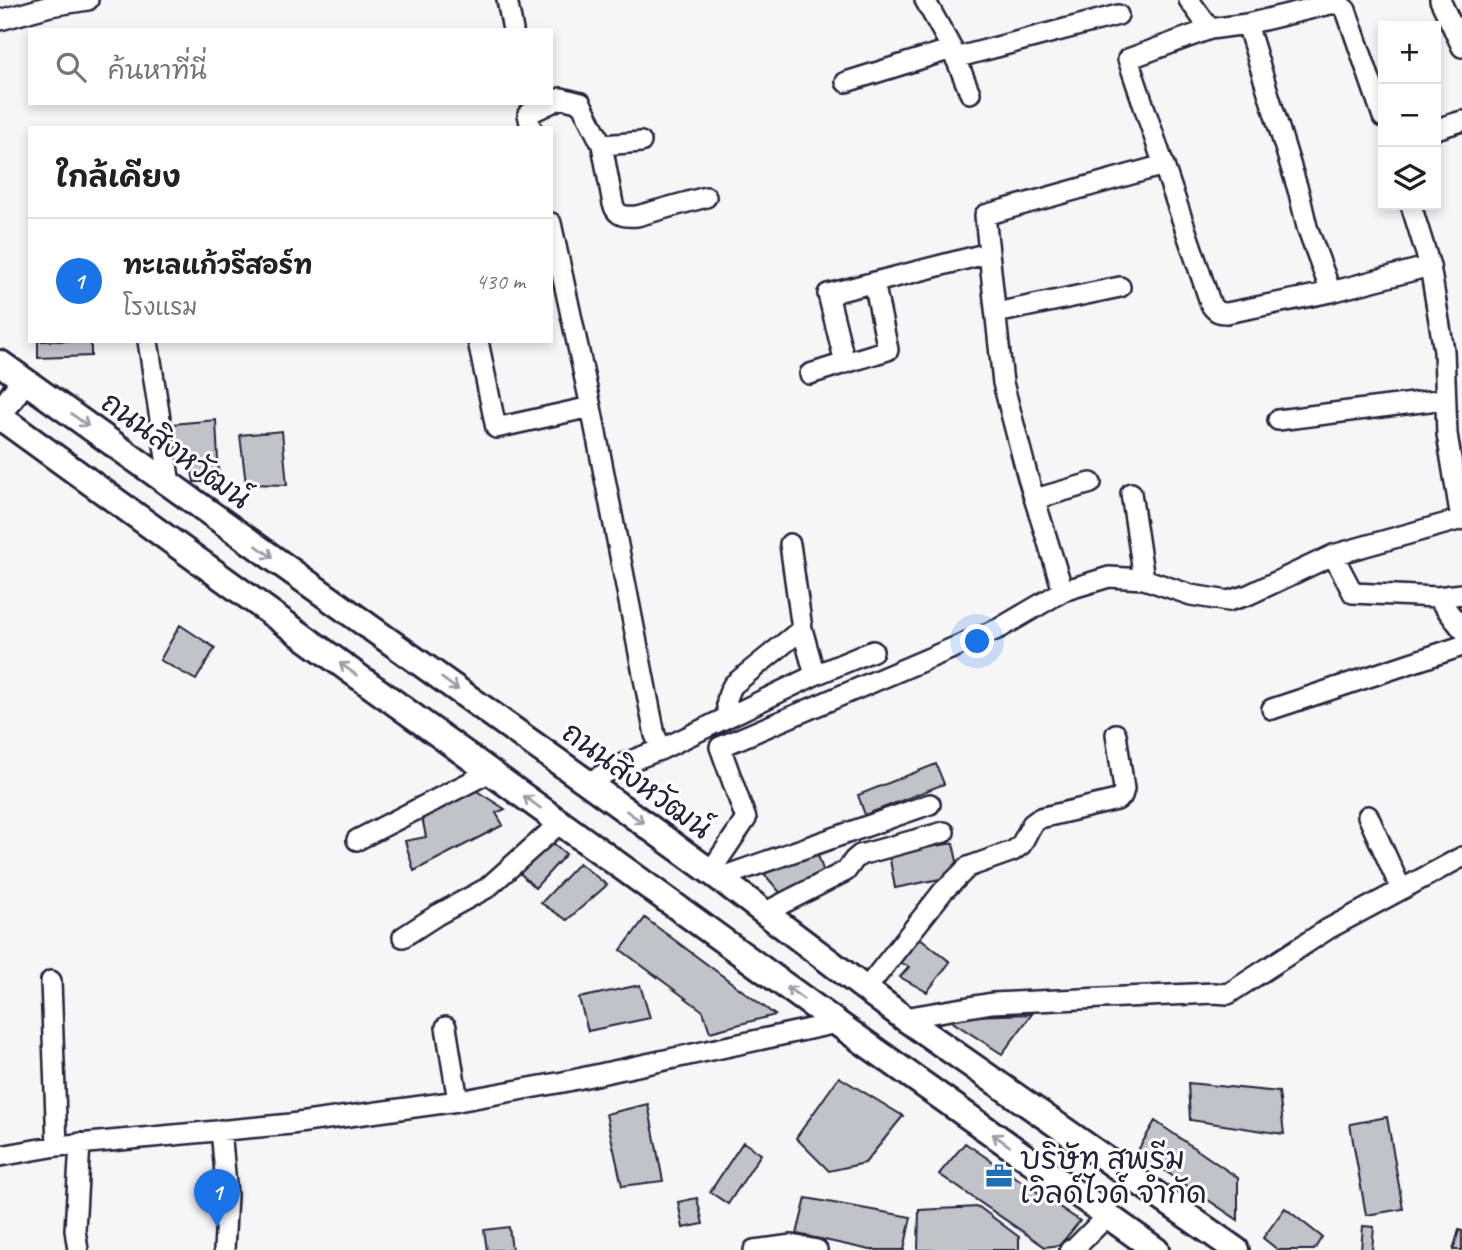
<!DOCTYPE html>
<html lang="th">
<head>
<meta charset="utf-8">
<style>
  body { margin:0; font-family:Caveat,"Playpen Sans Thai",sans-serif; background:#f2f2f2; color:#202124 }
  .controls { position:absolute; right:21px; top:21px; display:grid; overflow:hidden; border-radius:0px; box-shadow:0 4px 10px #0003 }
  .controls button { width:63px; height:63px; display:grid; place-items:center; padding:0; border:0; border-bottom:2px solid #e0e0e0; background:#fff; color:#202124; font:35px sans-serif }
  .you { position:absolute; left:978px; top:642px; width:24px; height:24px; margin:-18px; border:5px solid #fff; border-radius:50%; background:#1a73e8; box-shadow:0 0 0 10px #1a73e833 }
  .badge { display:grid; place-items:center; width:46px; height:46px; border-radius:50%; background:#1a73e8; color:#fff; font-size:23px; font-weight:700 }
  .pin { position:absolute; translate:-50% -58px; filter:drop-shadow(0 2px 4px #0008) }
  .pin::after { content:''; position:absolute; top:37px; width:24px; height:21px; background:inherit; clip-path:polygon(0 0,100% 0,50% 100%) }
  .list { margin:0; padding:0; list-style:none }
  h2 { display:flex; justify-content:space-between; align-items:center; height:91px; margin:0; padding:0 28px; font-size:30px }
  h2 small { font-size:23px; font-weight:400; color:#757577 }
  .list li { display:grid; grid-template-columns:46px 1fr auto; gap:21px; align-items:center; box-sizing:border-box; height:126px; padding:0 28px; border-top:2px solid #e0e0e0 }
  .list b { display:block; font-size:26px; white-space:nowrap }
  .list p { margin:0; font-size:23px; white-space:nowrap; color:#757577 }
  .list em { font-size:23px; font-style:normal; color:#757577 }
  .icon { flex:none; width:38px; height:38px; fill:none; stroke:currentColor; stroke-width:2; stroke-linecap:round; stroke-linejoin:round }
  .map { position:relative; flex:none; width:1462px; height:1250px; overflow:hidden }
  .search { position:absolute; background:#fff; box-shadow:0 4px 10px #0003; left:28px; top:28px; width:525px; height:77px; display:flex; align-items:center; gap:18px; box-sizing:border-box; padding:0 24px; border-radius:0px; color:#757577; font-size:26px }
  .panel { position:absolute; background:#fff; box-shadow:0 4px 10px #0003; left:28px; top:126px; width:525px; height:217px; border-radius:0px }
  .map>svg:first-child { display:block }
  .building { fill:#c2c2c9; stroke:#22223b; stroke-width:2 }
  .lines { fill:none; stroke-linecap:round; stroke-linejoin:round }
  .minor-casing { stroke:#22223b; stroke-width:24 }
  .major-casing { stroke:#22223b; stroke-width:30 }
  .minor { stroke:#fff; stroke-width:19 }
  .major { stroke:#fff; stroke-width:24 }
  .oneway { stroke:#9c9ca7 }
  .labels { text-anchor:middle; stroke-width:6; stroke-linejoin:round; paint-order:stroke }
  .street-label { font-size:30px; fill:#22223b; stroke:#fff }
  .poi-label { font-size:30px; fill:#22223b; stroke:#fff; text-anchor:start }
</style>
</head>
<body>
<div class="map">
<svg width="1462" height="1250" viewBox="0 0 1462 1250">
  <rect width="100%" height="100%" fill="#f6f6f7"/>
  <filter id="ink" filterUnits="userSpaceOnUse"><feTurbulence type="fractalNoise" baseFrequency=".0143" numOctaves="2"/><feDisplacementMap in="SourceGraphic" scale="14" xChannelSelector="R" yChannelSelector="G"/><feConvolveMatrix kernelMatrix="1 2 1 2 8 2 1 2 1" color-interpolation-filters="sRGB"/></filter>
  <g filter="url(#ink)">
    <!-- building -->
    <path class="building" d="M38,341H91V356L38,358Z
      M216,420L219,482H194L190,460H177L173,424Z
      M282,431L287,485L246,484L240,435Z
      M180,625L215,648L196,680L160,660Z
      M936,764L944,784L865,815L858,795Z
      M472,788L505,809L496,813L503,825L414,871L405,841L426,837L422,817Z
      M553,843L566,854L535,888L518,871Z
      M953,843L960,875L895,888L889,854Z
      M816,849L826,879L783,896L760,869Z
      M579,863L607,885L567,920L541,903Z
      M645,918L775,1015L710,1032L703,1011L621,950Z
      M919,937L950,962L927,992L900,977L909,967L900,962Z
      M640,985L650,1018L588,1031L579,998Z
      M1032,1014L1002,1054L951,1021L954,1018L970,1016Z
      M839,1077L903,1116L865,1163L829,1171L796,1138Z
      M1188,1083L1279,1092L1284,1134L1190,1120Z
      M648,1104L663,1181L622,1186L606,1114Z
      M1387,1117L1403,1209L1366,1215L1350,1124Z
      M1155,1121L1238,1178V1220L1137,1152Z
      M743,1142L761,1154L728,1204L710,1192Z
      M965,1143L1080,1221L1060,1245L1045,1247L939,1174Z
      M697,1198L703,1224L683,1228L678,1202Z
      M806,1198L911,1217L904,1250H870L797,1234Z
      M979,1207L1019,1237V1250H918L919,1210Z
      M1285,1208L1322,1237L1314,1250H1278L1263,1238Z
      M1363,1226L1374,1227L1372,1250H1361Z
      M509,1227L512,1250H487L484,1230Z
      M1459,1230L1462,1231V1250H1453Z"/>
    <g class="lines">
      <!-- minor casing -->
      <g class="minor-casing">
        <path id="minor" d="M507,0L513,30
          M925,0L952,49L970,93
          M1189,0L1210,29L1247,24L1330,4H1339L1346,10L1383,117
          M1440,0L1462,47
          M0,20L50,6L88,0
          M1247,24L1299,193L1307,227L1331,292
          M1210,29L1128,59L1211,305C1216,312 1219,313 1227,313L1331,292L1430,266
          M955,58L1118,15
          M846,82L952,49
          M551,103L561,98L581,103L602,145L641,142
          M531,128L528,114L551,103
          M1436,129L1462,121
          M602,145L613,204C617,217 626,217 637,216L706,197
          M1411,205L1430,266L1444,351L1447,434L1461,519
          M551,223L591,407L655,735L662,749L620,765L588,783
          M996,313L1120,287
          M148,341L170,484
          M478,341L496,428L591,407
          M845,363L888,350L874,282
          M810,374L845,363L828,294L989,253
          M1278,420L1445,399
          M1131,493L1144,579
          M1035,499L1091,483
          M1333,555L1353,593L1437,597L1462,629
          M1063,591L1028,478L1003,383L985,215L1164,165
          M1437,597L1462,594
          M802,629L815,675
          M1272,709L1462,646
          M728,717L815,675L873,651
          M662,749L728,717C726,703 726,697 733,685L802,629L790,544
          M1368,816L1401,889
          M357,840L490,772
          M710,872L746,819L720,747L1000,628L1063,591L1109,577L1144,579L1191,595L1228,601L1248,595L1333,555L1462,519
          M719,878L930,804
          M764,913L846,871L854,860L860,855L944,832
          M403,937L437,915L487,888L560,823
          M51,981L57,1146
          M866,989L944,890L953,882L968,867L1013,851L1021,845L1032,824L1040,818L1117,800L1122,796L1124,789L1116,734
          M904,1018L992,1003L1214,993L1228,994L1328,929L1462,857
          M446,1027L458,1101
          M221,1130L227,1195L224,1250
          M0,1156L57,1146L291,1124L458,1101L563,1082L837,1023
          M78,1250L75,1230L80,1143
          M754,1250L792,1245L817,1250
          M1070,1250L1075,1248L1107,1216"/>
      </g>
      <!-- major casing -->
      <g class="major-casing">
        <path id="major" d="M0,363L588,783L719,878L904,1018L1236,1250
          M0,414L24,380
          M0,417L837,1023L1156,1250"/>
      </g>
      <!-- minor -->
      <use href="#minor" class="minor"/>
      <!-- major -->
      <use href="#major" class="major"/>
    </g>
    <!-- one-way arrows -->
    <defs><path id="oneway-shaft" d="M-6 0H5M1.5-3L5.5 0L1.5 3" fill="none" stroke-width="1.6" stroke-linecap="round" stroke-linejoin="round" transform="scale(1.75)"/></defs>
    <g class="oneway">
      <use href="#oneway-shaft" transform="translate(80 420) rotate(36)"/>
      <use href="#oneway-shaft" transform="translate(265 552) rotate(36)"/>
      <use href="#oneway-shaft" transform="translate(348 669) rotate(-144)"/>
      <use href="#oneway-shaft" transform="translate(450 684) rotate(36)"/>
      <use href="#oneway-shaft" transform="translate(532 802) rotate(-144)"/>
      <use href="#oneway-shaft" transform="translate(635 817) rotate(36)"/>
      <use href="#oneway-shaft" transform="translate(795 993) rotate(-144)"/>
      <use href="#oneway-shaft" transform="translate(1001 1140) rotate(-145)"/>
    </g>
  </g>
  <!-- icons -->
  <defs>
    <g id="office-bare" transform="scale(2.1)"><path d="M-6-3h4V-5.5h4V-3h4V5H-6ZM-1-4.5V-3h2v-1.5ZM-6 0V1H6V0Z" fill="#1f6fb2" stroke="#fff" stroke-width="2.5" paint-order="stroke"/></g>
  </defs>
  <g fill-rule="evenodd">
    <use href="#office-bare" x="999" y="1176"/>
  </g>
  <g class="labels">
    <!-- street labels -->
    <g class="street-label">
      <text transform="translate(176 450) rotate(36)" y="10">ถนนสิงหวัฒน์</text>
      <text transform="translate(637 780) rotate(36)" y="10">ถนนสิงหวัฒน์</text>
    </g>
    <!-- poi labels -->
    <g class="poi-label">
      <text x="1020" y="1169">บริษัท สุพรีม<tspan x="1020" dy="34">เวิลด์ไวด์ จำกัด</tspan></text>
    </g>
  </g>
</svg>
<div class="controls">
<button>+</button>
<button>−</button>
<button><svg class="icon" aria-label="layers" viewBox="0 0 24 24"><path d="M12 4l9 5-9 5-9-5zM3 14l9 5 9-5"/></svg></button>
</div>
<div class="you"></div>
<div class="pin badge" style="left:217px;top:1227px">1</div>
<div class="search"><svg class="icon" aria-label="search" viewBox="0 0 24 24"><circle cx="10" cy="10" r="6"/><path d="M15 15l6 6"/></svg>ค้นหาที่นี่</div>
<section class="panel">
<h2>ใกล้เคียง<small></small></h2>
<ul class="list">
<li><span class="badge">1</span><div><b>ทะเลแก้วรีสอร์ท</b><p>โรงแรม</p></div><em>430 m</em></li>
</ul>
</section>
</div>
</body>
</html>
